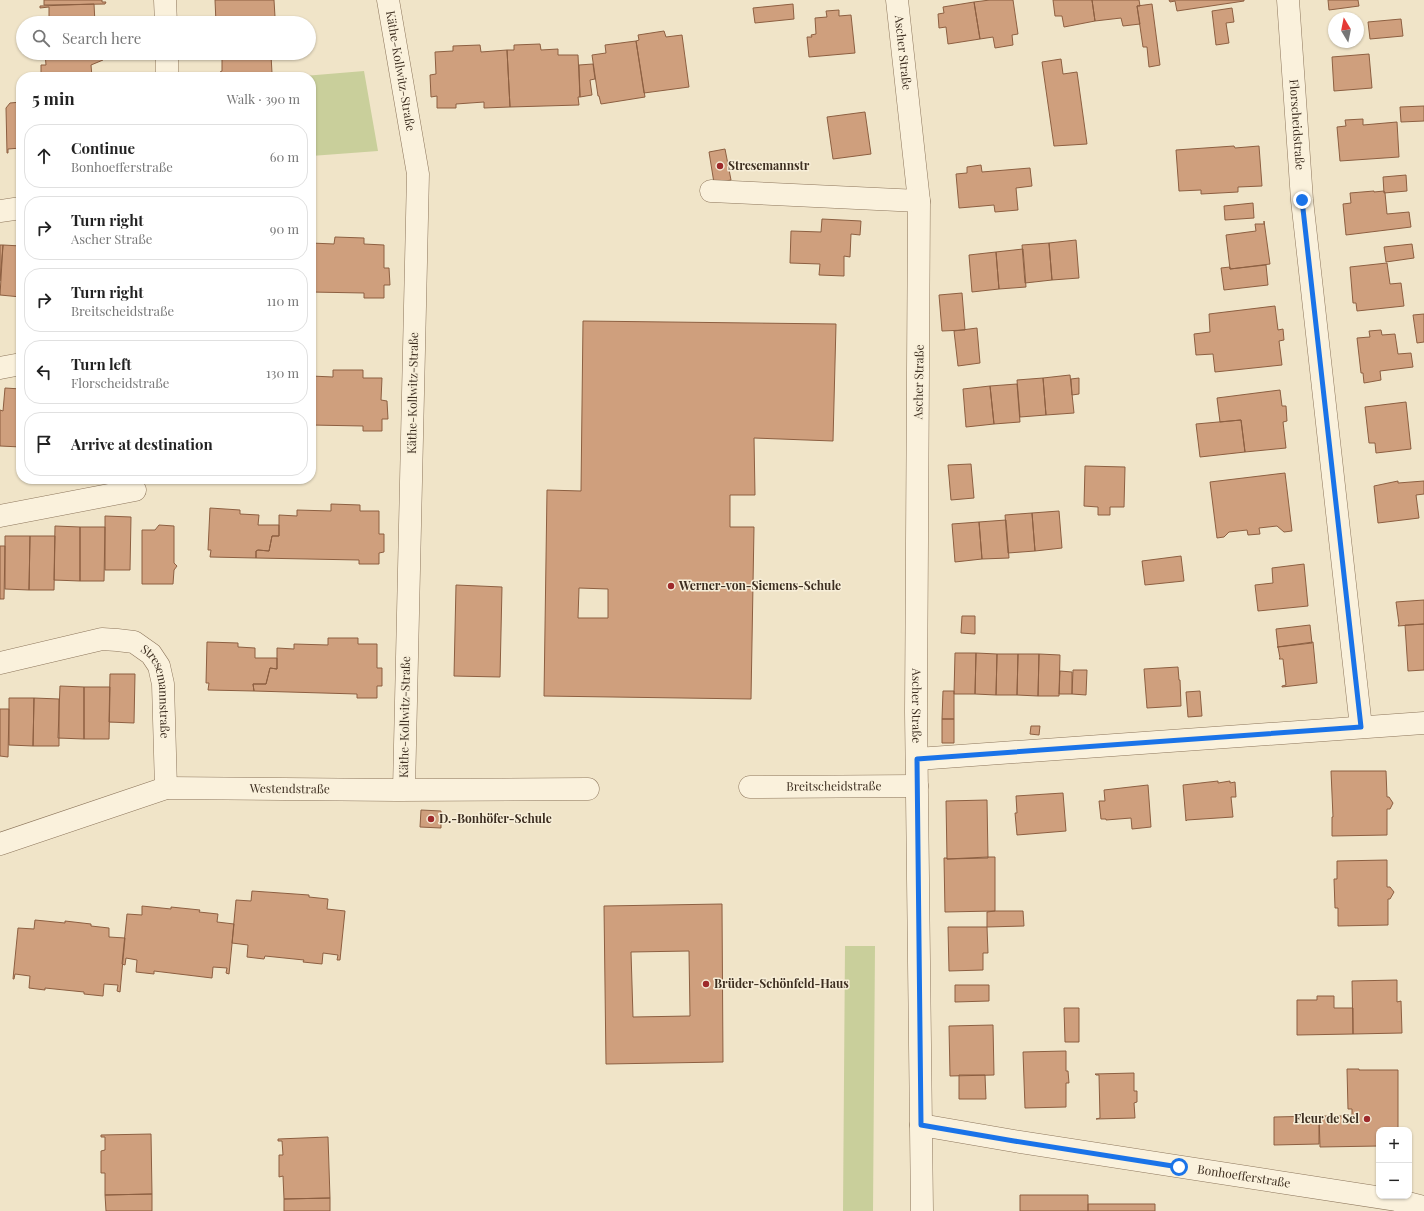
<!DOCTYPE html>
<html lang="en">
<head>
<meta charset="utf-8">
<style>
  body { margin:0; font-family:"Playfair Display",serif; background:#f2f2f2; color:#222 }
  .controls { position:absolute; right:12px; bottom:12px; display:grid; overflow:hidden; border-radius:8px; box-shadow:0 1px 3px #0004 }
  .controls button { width:36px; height:36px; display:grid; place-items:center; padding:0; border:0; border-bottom:1px solid #e0e0e0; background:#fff; color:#222; font:20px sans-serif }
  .compass { position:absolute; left:1328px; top:12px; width:36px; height:36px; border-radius:50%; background:#fff; box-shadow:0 1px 3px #0004; rotate:350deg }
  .stop { position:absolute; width:12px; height:12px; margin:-9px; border:3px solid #1a73e8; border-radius:50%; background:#fff }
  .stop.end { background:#1a73e8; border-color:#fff; box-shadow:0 1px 4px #0008 }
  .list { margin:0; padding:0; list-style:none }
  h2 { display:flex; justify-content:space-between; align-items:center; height:52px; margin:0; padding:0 16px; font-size:17px }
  h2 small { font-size:13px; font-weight:400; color:#767676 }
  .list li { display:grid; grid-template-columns:26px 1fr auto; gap:12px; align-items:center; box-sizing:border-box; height:64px; margin:0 8px 8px; padding:0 8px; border:1px solid #e0e0e0; border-radius:16px }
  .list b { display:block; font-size:15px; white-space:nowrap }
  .list p { margin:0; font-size:13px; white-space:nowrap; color:#767676 }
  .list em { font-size:13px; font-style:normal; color:#767676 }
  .icon { flex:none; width:22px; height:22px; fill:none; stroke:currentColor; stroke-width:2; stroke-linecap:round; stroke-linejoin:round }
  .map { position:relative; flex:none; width:1424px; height:1211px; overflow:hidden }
  .search { position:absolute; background:#fff; box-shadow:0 1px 3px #0004; left:16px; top:16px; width:300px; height:44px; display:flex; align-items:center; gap:10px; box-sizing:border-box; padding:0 14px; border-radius:22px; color:#767676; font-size:15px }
  .panel { position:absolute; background:#fff; box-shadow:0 1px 3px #0004; left:16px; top:72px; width:300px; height:412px; border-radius:16px }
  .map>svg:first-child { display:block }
  .green { fill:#c9cf9b }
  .building { fill:#cf9f7d; stroke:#8d5f41; fill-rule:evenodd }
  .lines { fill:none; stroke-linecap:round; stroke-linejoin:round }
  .minor-casing { stroke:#8d765c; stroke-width:23 }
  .minor { stroke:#faf1dc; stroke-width:22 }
  .route { stroke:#1a73e8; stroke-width:5 }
  .poi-dot { fill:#9e2a2b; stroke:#f7eed8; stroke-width:1.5 }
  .labels { text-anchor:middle; stroke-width:3; stroke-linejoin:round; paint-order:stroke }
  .street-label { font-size:12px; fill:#3d2e20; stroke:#f7eed8 }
  .poi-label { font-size:12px; font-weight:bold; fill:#3d2e20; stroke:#f7eed8; text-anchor:start }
</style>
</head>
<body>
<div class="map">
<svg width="1424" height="1211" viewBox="0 0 1424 1211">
  <rect width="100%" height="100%" fill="#f0e4c8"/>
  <!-- green -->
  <path class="green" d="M364,71L378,151L311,156V77H292Z
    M845,946H875L873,1211H843Z"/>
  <!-- building -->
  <path class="building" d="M44,0H102V2H106L105,4L44,5Z
    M215,0H274L275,17H270V23H216Z
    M990,0H1013L1018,34L1012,35L1013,45L995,48L993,37L980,39L974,2Z
    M1053,0H1092L1095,21L1064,27L1062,16H1055Z
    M1092,0H1139L1140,6H1137L1140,24L1123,26L1121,18L1095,21Z
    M1169,0H1244V1L1177,11L1175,1L1170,2Z
    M1328,0H1358L1359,6L1329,10Z
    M974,2L980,39L948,44L946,27L939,28L938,14L944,13L943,7Z
    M94,4L95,23H49V7L40,8V6Z
    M793,4L794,19L755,23L753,8Z
    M1152,4L1160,65L1149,67L1147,47H1143L1137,6Z
    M1232,8L1234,22L1226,23L1229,43L1216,45L1212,11Z
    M839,10V16L851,15L855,53L809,57L807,37H812L811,35L816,34L815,18L827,17L826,11Z
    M1401,19L1403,36L1370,39L1368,22Z
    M664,31L666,37L682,35L689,87L644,93L636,41L639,40L638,35Z
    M636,41L645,97L601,104L599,96H598L592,55L606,53L605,45Z
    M540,44L541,50L558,49V55H578L580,97H578L579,105L510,107L507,50H514V45Z
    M480,45L481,52L507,50L510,107L484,108V102L456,104V108H437V96L431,97L430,75L436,74L435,52L453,51V46Z
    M45,53H101L103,54V60L91,65L92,77H41V65H46Z
    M1369,54L1372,88L1334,91L1332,57Z
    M271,55L272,73H276V77H220V72L222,71V56Z
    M1061,59L1063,74L1077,72L1087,144L1054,146L1042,62Z
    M593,64L595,79L590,80L592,95L580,97L579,65Z
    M21,102V148L8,149V153H7L6,108L10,103Z
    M1424,106V121L1401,122L1400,107Z
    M865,112L871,154L833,159L827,117Z
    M1363,119V125L1397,122L1399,157L1340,161L1337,127L1346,126L1345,120Z
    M1234,146L1235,148L1259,146L1262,186L1238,187V192L1201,194V190L1179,191L1176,150Z
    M725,149L731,180L714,183L709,152Z
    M981,165L982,172L1030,168L1032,186L1016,188L1018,210L995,212L994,205L959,208L956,174L967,173V167Z
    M1406,175L1407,191L1384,193L1383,177Z
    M1374,191V192L1384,191L1385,193L1387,214L1409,212L1411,227L1346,235L1343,204L1351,203L1350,193Z
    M1253,203L1254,218L1225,220L1224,206Z
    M822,219L861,221L860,235L851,234L850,257L844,256V276L819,275L820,264L790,263L791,231L821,232Z
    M1264,221L1270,264L1230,269L1226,235L1256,231L1255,224H1264Z
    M335,237L364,238V244L384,245V268H389L390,285H384V298H364V293L311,292V243L334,244Z
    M1076,240L1079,278L1052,280L1049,243Z
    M1049,243L1052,280L1025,283L1022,245Z
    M1412,244L1414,258L1386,262L1384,247Z
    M0,245H3L0,281Z
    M3,245L21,246V297L0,295Z
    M1023,249L1026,287L999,289L996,252Z
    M996,252L999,289L972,292L969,255Z
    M1387,263L1390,284L1401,283L1404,306L1357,311L1356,303H1353L1350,267Z
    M1266,265L1268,285L1224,290L1221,268L1230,267V269Z
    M962,293L965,330L942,331L939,295Z
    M1275,306L1278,330L1283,329L1284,340L1279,341L1282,365L1215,372L1213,354L1196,355L1194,334L1210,332L1209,314Z
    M1424,314V342L1417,343L1413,315Z
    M583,321L836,324L833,441L754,438L755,495H730V527H754L751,699L544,696L547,490L581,491ZM579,588L608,589V618H578Z
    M977,328L980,363L958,366L954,331Z
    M1381,330L1382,335L1395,334L1398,354L1411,353L1413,367L1380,371L1381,380L1364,383L1363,373H1361L1357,338L1370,337L1369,331Z
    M333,370H363V378H382L381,400L387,401L388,419H382V431H363V426L311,425V376L333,377Z
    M1070,375L1074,413L1046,415L1043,378Z
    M1043,378L1046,415L1020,417L1017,380Z
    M1079,378V394L1072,395L1071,379Z
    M1017,384L1020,422L994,424L990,386Z
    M990,386L994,424L966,427L963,389Z
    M5,388L21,389V447L0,446V410L3,411Z
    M1280,390L1282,406H1286L1287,421L1283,422L1286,448L1245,452L1241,420L1220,422L1217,398Z
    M1406,402L1411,449L1376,453L1375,443H1369L1365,407Z
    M1241,420L1245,452L1200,457L1196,424Z
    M971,464L974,498L951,500L948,465Z
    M1085,466L1125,467L1124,507H1110V515H1098V507L1084,506Z
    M1285,473L1292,531L1284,532L1277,526L1259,528L1260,534L1248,535L1247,530L1229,532L1224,537L1217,538L1210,482Z
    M1398,481V483L1424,481V494L1416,495L1419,518L1378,523L1374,486Z
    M331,504L360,505V511H379V534H384V552L379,553V564H359V560L256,558V551L258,550L269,551L272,536H279V515L297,516V510L331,511Z
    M210,508L240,510V514L259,515L258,525H279V536H272L269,551L258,550L256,551V558L210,557L211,550H208Z
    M1059,511L1062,548L1035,551L1032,513Z
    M1032,513L1035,551L1008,553L1005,515Z
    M105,516L131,517L130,570H105Z
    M1006,520L1009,558L982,559L979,522Z
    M979,522L982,559L955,562L952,524Z
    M159,525L174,526V563L177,566L174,570L173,584H142V530H155Z
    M55,526L80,527V581L54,580Z
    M80,527H105L104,581H80Z
    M5,536H30L29,590L5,589Z
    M30,536H55L54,590H29Z
    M0,546H5L4,599H0Z
    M1181,556L1184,581L1145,585L1142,561Z
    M1304,564L1308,606L1258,611L1255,585L1273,583L1272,568Z
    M456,585L502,587L500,677L454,676Z
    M1424,600V624L1398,626L1399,624L1396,602Z
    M962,616H975V634L961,633Z
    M1424,624V670L1408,671L1405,625Z
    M1310,625L1312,643L1278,647L1276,629Z
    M328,638H358V644H377V668H382V686H377V698H357V694L254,691L253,684H266L270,668L277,669V648L294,649V644L328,645Z
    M207,642L238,643V647L255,648V658H277V669L270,668L266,684H253L254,691L208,690L209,683H206Z
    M1313,642L1317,683L1282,687V686L1286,685L1283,659H1279L1280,658L1278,647H1277Z
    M955,653H976L975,694H954Z
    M976,653L997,654L996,695L975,694Z
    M997,654H1018L1017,695H996Z
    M1018,654H1039L1038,696L1017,695Z
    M1039,654L1060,655L1059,696H1038Z
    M1178,667L1179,680H1180L1181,706L1147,708L1144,669Z
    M1073,670H1087L1086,695L1072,694Z
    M1060,671L1072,672V694H1059Z
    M110,674H135L134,723L109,722Z
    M60,686L84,687V739L58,738Z
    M84,687H110L109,739H84Z
    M943,691H954V719H942Z
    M1200,691L1202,716L1188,717L1186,692Z
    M9,698H34L33,746L9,745Z
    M34,698L59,699V746H33Z
    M0,709H9L8,757L0,756Z
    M942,719H954V743H942Z
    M1031,726H1040L1039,735L1030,734Z
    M1331,771H1386L1387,797H1389L1393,803L1390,809H1387V835L1332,836V817H1333Z
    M1218,781V783L1230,781V783L1235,782L1236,797H1231L1233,817L1187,820L1186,821L1183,785Z
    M1148,785L1151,827L1132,829L1131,818L1106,820V819H1101L1099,801H1105L1104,790Z
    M1063,793L1066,831L1017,835L1015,813H1017L1016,796Z
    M987,800L988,858L947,859L946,801Z
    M421,810L441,811V828L420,827Z
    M988,857H995V911L945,912L944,858H947V859Z
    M1387,860V887H1390L1394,892L1390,899H1388V925L1338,926V908H1335L1334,879H1337V861Z
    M252,891L309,895V897L328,899L327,909L345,911L340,960H337L338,955L323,953L322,964L303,962L304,960L265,956L264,959L247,957L248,945L232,943L236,900L251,901Z
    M722,904L723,1062L606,1064L604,906ZM689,951L690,1016L633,1017L631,952Z
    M142,906L171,909V907L200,910L199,912L218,914L217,922L234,924L229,974L226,973L227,968L213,967L212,978L154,971V974L136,972L137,960L126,958L125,965L122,964L127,914L142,915Z
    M995,911H1023L1024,926L987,927V912Z
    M35,920L65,923V921L91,924V926L109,928V937L125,938L120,992L117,991L118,985L104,984L103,996L84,994V992L45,988V990L29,988L30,976L15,974L14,979H13L18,928L34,929Z
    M948,927H987L988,953H983V970L949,971Z
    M1397,980V1002L1401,1001L1402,1033L1353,1034L1352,981Z
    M955,985H989V1001L955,1002Z
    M1317,996H1334V1008H1353V1034L1297,1035V1000H1317Z
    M1064,1008H1079V1042H1065Z
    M993,1025L994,1075L950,1076L949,1026Z
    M1066,1051V1071H1068L1069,1083H1066V1107L1025,1108L1023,1052Z
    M1347,1069H1359V1070H1398V1130H1379V1146L1320,1147L1319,1116H1352V1109H1348Z
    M1134,1073V1091H1137V1102L1134,1103L1135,1118L1096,1119L1100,1118L1099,1075H1096L1095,1074Z
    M959,1075H985L986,1099H959Z
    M1319,1116V1144L1274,1145V1117Z
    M151,1134L152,1194L105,1195V1173H101V1151L105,1150V1137H101V1135Z
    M328,1137L330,1198L284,1199L283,1176L279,1177V1155H283L282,1141H278V1139Z
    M152,1194V1211H106L105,1195Z
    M1020,1195H1088V1211H1020Z
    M330,1198V1211H284V1199Z
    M1088,1204H1155V1211H1088Z"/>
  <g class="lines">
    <!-- minor casing -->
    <g class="minor-casing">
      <g id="minor">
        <path d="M165,0L166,23"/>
        <path id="s1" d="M388,0L418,174L404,789"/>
        <path id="s2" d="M897,0L919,201L916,712L922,1211"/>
        <path id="s3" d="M1288,0L1302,200L1361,727"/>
        <path d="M167,53V77"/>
        <path d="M711,191L919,201"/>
        <path d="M0,211L21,208"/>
        <path d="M0,368L21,364"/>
        <path d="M0,516L135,490"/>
        <path id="s4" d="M0,663L102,639L117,640L134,642L151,654L159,666L163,684L166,788"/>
        <path d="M917,759L1424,723"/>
        <path id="s5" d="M750,787L917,786"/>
        <path id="s6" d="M0,844L166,788L397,790L588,789"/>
        <path id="s7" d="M921,1125L1014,1141L1396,1200L1424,1207"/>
      </g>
    </g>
    <!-- minor -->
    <use href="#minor" class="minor"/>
  </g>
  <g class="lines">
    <!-- route -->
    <path class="route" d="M1179,1167L1014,1141L921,1125L917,759L1361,727L1302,200"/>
  </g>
  <!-- markers -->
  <g class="poi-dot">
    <circle cx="720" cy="166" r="4"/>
    <circle cx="671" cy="586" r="4"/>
    <circle cx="431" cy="819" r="4"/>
    <circle cx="706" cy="984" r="4"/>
    <circle cx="1367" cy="1119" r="4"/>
  </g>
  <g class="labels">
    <!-- street labels -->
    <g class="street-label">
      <text dy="4" stroke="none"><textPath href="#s2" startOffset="53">Ascher Straße</textPath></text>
      <text dy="4" stroke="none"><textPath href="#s1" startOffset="72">Käthe-Kollwitz-Straße</textPath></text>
      <text dy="4" stroke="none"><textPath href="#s3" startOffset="125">Florscheidstraße</textPath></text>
      <text transform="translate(919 382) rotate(-89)" y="4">Ascher Straße</text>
      <text transform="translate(413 393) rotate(-89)" y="4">Käthe-Kollwitz-Straße</text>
      <text dy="4" stroke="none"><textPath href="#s4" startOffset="196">Stresemannstraße</textPath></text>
      <text dy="4" stroke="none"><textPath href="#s2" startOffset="707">Ascher Straße</textPath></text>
      <text transform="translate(405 717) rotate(-89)" y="4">Käthe-Kollwitz-Straße</text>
      <text dy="4" stroke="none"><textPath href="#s5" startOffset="84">Breitscheidstraße</textPath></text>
      <text dy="4" stroke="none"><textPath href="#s6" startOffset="299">Westendstraße</textPath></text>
      <text dy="4" stroke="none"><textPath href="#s7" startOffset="327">Bonhoefferstraße</textPath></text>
    </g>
    <!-- poi labels -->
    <g class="poi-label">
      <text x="728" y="170">Stresemannstr</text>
      <text x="679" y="590">Werner-von-Siemens-Schule</text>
      <text x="439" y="823">D.-Bonhöfer-Schule</text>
      <text x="714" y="988">Brüder-Schönfeld-Haus</text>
      <text x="1359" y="1123" text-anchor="end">Fleur de Sel</text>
    </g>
  </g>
</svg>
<div class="controls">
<button>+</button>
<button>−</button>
</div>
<svg class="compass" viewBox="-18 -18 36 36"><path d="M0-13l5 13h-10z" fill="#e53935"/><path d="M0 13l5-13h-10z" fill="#767676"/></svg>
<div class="stop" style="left:1179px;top:1167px"></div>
<div class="stop end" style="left:1302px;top:200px"></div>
<div class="search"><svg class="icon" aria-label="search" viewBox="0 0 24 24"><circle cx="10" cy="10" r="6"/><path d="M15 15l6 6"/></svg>Search here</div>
<section class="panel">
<h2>5 min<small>Walk · 390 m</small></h2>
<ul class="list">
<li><svg class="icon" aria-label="ahead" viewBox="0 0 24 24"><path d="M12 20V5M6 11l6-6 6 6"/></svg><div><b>Continue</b><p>Bonhoefferstraße</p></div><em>60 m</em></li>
<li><svg class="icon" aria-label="right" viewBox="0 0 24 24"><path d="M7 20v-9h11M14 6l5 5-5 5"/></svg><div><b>Turn right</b><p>Ascher Straße</p></div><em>90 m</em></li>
<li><svg class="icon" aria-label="right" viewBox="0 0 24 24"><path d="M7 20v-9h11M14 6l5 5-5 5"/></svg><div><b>Turn right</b><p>Breitscheidstraße</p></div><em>110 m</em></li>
<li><svg class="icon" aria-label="left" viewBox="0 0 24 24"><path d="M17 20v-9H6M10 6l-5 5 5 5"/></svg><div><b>Turn left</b><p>Florscheidstraße</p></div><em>130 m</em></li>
<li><svg class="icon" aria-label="arrive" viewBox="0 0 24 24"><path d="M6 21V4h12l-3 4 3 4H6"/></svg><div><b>Arrive at destination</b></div></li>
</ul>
</section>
</div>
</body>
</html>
